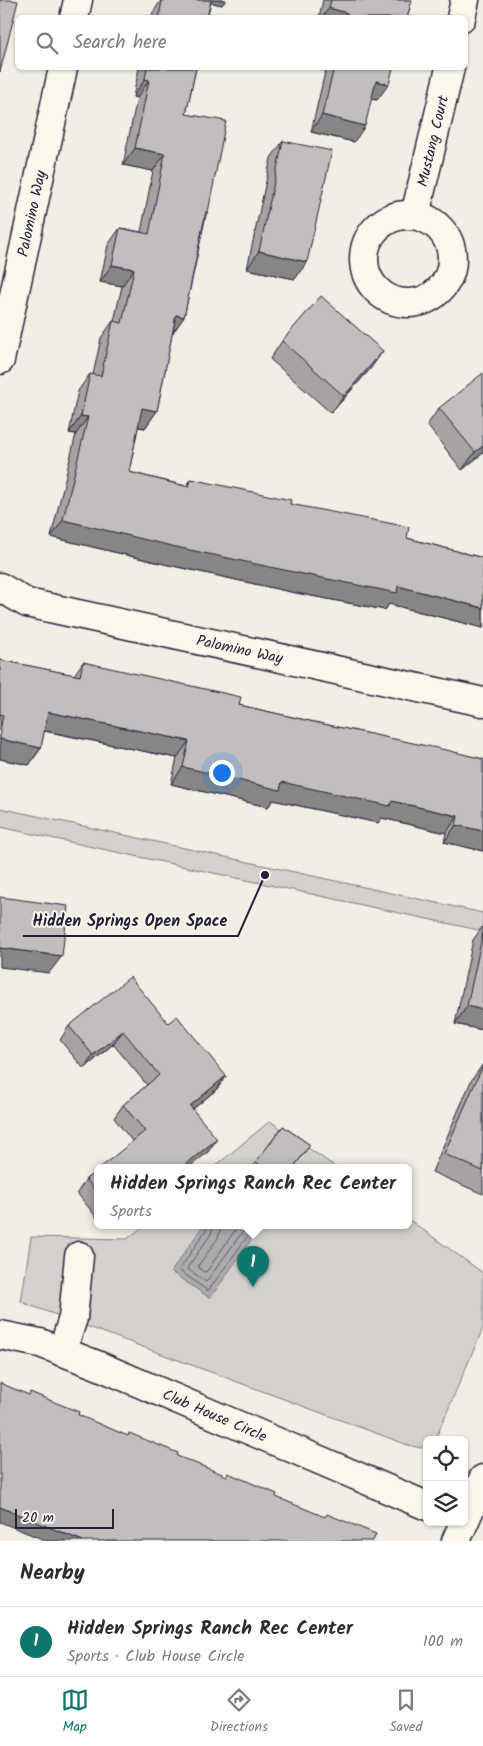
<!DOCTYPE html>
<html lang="en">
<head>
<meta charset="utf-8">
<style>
  body { margin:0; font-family:Kalam,sans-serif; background:#f2f2f3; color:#2b2b33 }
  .controls { position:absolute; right:15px; bottom:15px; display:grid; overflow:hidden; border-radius:8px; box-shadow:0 1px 4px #0004 }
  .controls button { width:45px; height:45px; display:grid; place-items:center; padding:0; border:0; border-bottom:1px solid #e1e1e2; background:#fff; color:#2b2b33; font:25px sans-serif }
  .scale { position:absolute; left:15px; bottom:12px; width:99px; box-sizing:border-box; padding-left:5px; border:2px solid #22223b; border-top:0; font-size:14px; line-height:18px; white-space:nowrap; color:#22223b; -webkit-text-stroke:4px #fbf7ec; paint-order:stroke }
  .you { position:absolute; left:221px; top:772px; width:18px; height:18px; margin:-12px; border:4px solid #fff; border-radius:50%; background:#1a73e8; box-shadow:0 0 0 8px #1a73e833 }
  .badge { display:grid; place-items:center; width:32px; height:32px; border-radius:50%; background:#0f766e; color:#fff; font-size:16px; font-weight:700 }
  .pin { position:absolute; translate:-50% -41px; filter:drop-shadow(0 1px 2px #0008) }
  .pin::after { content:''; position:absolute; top:26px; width:18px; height:15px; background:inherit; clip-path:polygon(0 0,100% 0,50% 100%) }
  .popup { position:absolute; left:94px; top:1164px; width:318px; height:65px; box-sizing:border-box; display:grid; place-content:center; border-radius:8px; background:#fff; filter:drop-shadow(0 1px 4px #0005); font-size:16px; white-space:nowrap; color:#7c7c81 }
  .popup b { font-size:19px; color:#2b2b33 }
  .popup::after { content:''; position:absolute; left:50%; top:100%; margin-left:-10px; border:10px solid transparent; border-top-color:#fff }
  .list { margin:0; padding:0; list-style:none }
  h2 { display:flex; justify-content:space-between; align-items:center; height:65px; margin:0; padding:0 20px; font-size:21px }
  h2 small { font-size:16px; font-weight:400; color:#7c7c81 }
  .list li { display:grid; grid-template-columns:32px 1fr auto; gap:15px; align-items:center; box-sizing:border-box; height:70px; padding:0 20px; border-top:1px solid #e1e1e2 }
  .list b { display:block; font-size:19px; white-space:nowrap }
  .list p { margin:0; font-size:16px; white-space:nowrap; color:#7c7c81 }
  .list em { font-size:16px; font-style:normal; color:#7c7c81 }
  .icon { flex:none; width:28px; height:28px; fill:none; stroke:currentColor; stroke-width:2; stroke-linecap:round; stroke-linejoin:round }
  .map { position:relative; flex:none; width:483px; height:1541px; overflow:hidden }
  .search { position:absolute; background:#fff; box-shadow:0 1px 4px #0004; left:15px; right:15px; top:15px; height:55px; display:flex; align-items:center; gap:12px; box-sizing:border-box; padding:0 18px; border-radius:8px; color:#7c7c81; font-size:19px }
  .sheet { height:135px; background:#fff }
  nav { display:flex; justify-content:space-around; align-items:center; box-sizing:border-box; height:70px; border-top:1px solid #e1e1e2; background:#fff; font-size:14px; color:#7c7c81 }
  nav a { display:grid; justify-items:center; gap:2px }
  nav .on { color:#0f766e }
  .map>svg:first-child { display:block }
  .green { fill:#d4d1cc; stroke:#7b7a84 }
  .water { fill:#aeabad; stroke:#76747f }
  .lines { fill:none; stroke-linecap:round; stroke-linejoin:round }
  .shore { stroke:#5a5969; stroke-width:1 }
  .minor-casing { stroke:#22223b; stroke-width:31 }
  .minor { stroke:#fbf7ec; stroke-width:28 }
  .wall { fill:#a7a3a3; stroke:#22223b }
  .shaded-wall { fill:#888585; stroke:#22223b }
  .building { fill:#c2bebe; stroke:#22223b }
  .labels { text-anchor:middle; stroke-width:4; stroke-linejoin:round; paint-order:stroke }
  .street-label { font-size:15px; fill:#22223b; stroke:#fbf7ec }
  .leader { fill:none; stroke:#22223b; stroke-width:2 }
  .callout-dot { fill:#22223b; stroke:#fbf7ec; stroke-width:2 }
  .callout-label { font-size:16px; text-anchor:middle; font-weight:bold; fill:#22223b; stroke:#fbf7ec; stroke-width:4; stroke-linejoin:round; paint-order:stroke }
</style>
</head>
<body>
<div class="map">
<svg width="483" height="1541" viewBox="0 0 483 1541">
  <rect width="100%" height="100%" fill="#f2eee5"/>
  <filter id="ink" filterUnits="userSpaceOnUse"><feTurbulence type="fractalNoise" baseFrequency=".02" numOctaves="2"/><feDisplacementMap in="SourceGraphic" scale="10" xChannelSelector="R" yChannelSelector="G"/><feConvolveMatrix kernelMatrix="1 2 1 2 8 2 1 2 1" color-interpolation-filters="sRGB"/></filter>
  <g filter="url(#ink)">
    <!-- green -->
    <path class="green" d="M0,808L483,913V931L0,827Z
      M270,1121L337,1168H213Z
      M408,1219L483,1273V1328L438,1433L432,1440H427V1444L421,1448L408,1445L21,1302L31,1237L127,1239L144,1226H408Z"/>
    <!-- water -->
    <path class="water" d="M203,1226H261L210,1298L171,1272Z"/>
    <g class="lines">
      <!-- shore -->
      <path class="shore" d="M207,1226L206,1230L179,1270L208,1291L255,1226
        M213,1226L211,1234L187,1268L189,1270L206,1282L247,1226
        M221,1226L218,1238L198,1266L199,1268L204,1272L207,1271L238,1226"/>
      <!-- minor casing -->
      <g class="minor-casing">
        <g id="minor">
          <path d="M74,18L78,0"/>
          <path d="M461,18L465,0"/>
          <path id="s1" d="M415,215L450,68"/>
          <circle cx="408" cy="259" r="44"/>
          <path id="s2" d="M0,360L63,68"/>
          <path id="s3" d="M0,587L27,603L483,702"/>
          <path id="s4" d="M0,1335L40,1343L97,1365L427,1506"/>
          <path d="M62,1352L73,1318L79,1256"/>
          <path d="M456,1541L483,1479"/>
        </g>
      </g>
      <!-- minor -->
      <use href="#minor" class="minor"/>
    </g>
    <!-- wall -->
    <path class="wall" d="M161,0H226L222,5L211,2L207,18H150Z
      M323,0H412L407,18H319Z
      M139,68H196L186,114L208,212L206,215L184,317L172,334L157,411L145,428L138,427L129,472L186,486L191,479L290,504L407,538L483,558V628L389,604L385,610L291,592L164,564L51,537L76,434L69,433L78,391L90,374L93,375L101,338L113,321H114L122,286L100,282L108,245L120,228L141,232L153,171L123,165L137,98L133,97Z
      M326,68H393L377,100L371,99L354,142L311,132Z
      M283,141L307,262L295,279L247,269L271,158Z
      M282,341L371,368L331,413L270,359Z
      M439,408L483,453L462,470L427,425Z
      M0,660L74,675L83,662L239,705L314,722L483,759V851L444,842L446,833L382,818L378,823L273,800L268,807L171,784L177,758L44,731L41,748L29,765L0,759Z
      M483,926V1030L455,1024L473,940Z
      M168,1023L226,1076L217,1089L193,1109L208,1152L132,1141L114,1118L123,1105L147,1085L113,1044L84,1069L60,1040L69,1026Z
      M483,1064V1194L432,1172L471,1081Z
      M283,1126L310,1145L293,1168H252Z
      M98,1170V1219L77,1193L86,1179Z"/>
    <!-- shaded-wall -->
    <path class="shaded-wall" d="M204,0H226L222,5L203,1Z
      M329,8L347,13L344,18H322Z
      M145,79L149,80L137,98L133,97Z
      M376,81L389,84L377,100L364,98Z
      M322,115L365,126L354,142L311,132Z
      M135,148L165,154L153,171L123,165Z
      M259,251L307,262L295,279L247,269Z
      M112,265L134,269L122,286L100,282Z
      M176,315L184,317L172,334Z
      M383,351L371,368L331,413L344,396Z
      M142,408L157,411L145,428L130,425Z
      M81,416L88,417L76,434L69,433Z
      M483,446V453L462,470L475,452Z
      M63,520L398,586L483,608V628L389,604L385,610L291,592L164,564L51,537Z
      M48,712L189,741L177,758L36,729Z
      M0,739L41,748L29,765L0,759Z
      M183,767L282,782L392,801L458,816L446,833L382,818L378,823L273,800L268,807L171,784Z
      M456,825L483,831V851L444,842Z
      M0,948L62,956L49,973L0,967Z
      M467,1006L483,1010V1030L455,1024Z
      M123,1031L113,1044L84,1069L93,1055Z
      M226,1076L217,1089L181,1119L190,1106Z
      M217,1139L208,1152L188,1168H181Z
      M0,1507L83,1541H47L0,1522Z"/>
    <!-- building -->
    <path class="building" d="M0,0H12L18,1L0,72Z
      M162,0H211L207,18H159Z
      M331,0H412L407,18H346L347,13L329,8Z
      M147,68H196L186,114L226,121L208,212L206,211L184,317L176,315L157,411L142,408L129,472L189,487L191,479L291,500L290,504L409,527L407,538L483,558V608L398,586L397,593L303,574L176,547L63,520L88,417L81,416L90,374L101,376L113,321L122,323L134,269L112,265L120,228L149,234L165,154L135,148L149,80L145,79Z
      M334,68H393L389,84L376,81L365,126L322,115Z
      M283,141L332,151L307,262L259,251Z
      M321,296L383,351L344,396L282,341Z
      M483,373V446L475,452L439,408Z
      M0,660L80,676L83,662L241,697L239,705L314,722L446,750L483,759V831L456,825L458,816L392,801L390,806L282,782L280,790L183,767L189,741L48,712L41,748L0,739V731L3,715L0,714Z
      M0,897L68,906L62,956L0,948Z
      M483,933V1010L467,1006Z
      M130,977L168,1023L177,1016L226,1076L190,1106L217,1139L181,1168H100L145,1131L123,1105L159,1075L123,1031L93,1055L69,1026Z
      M483,1065V1171L444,1154Z
      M283,1126L310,1145L293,1168H264L256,1162Z
      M98,1170V1194L86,1179Z
      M0,1383L29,1395L30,1392L79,1412L78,1415L128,1436L129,1433L178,1453L177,1456L227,1476L228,1473L277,1494L276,1497L325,1517L327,1514L376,1534L373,1541H83L0,1507Z"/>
  </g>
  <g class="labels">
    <!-- street labels -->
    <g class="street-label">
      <text dy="5" stroke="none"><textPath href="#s1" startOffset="76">Mustang Court</textPath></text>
      <text dy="5" stroke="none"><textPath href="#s2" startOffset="150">Palomino Way</textPath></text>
      <text dy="5" stroke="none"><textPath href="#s3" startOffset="249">Palomino Way</textPath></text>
      <text dy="5" stroke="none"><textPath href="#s4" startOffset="230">Club House Circle</textPath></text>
    </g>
  </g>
  <!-- callouts -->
  <path class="leader" d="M265 875L238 936H23"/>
  <circle class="callout-dot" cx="265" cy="875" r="5"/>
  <g class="callout-label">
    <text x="130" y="926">Hidden Springs Open Space</text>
  </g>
</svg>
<div class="controls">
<button><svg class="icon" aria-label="locate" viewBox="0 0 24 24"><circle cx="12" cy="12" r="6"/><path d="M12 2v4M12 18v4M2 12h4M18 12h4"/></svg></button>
<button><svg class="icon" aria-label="layers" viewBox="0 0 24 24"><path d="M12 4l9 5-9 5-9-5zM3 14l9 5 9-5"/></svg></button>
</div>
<div class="scale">20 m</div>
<div class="you"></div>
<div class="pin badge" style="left:253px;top:1287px">1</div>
<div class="popup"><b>Hidden Springs Ranch Rec Center</b>Sports</div>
<div class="search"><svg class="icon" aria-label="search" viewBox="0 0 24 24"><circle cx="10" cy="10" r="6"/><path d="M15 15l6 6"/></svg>Search here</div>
</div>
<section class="sheet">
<h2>Nearby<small></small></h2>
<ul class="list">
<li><span class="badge">1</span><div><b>Hidden Springs Ranch Rec Center</b><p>Sports · Club House Circle</p></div><em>100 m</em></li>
</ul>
</section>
<nav>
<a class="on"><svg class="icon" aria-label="map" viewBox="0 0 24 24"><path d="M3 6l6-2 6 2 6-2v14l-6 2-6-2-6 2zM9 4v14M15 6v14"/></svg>Map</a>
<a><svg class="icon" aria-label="directions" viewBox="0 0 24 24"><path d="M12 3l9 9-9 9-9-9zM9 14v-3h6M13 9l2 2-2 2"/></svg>Directions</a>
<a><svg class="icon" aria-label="saved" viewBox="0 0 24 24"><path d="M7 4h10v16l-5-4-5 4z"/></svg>Saved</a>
</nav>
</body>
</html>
